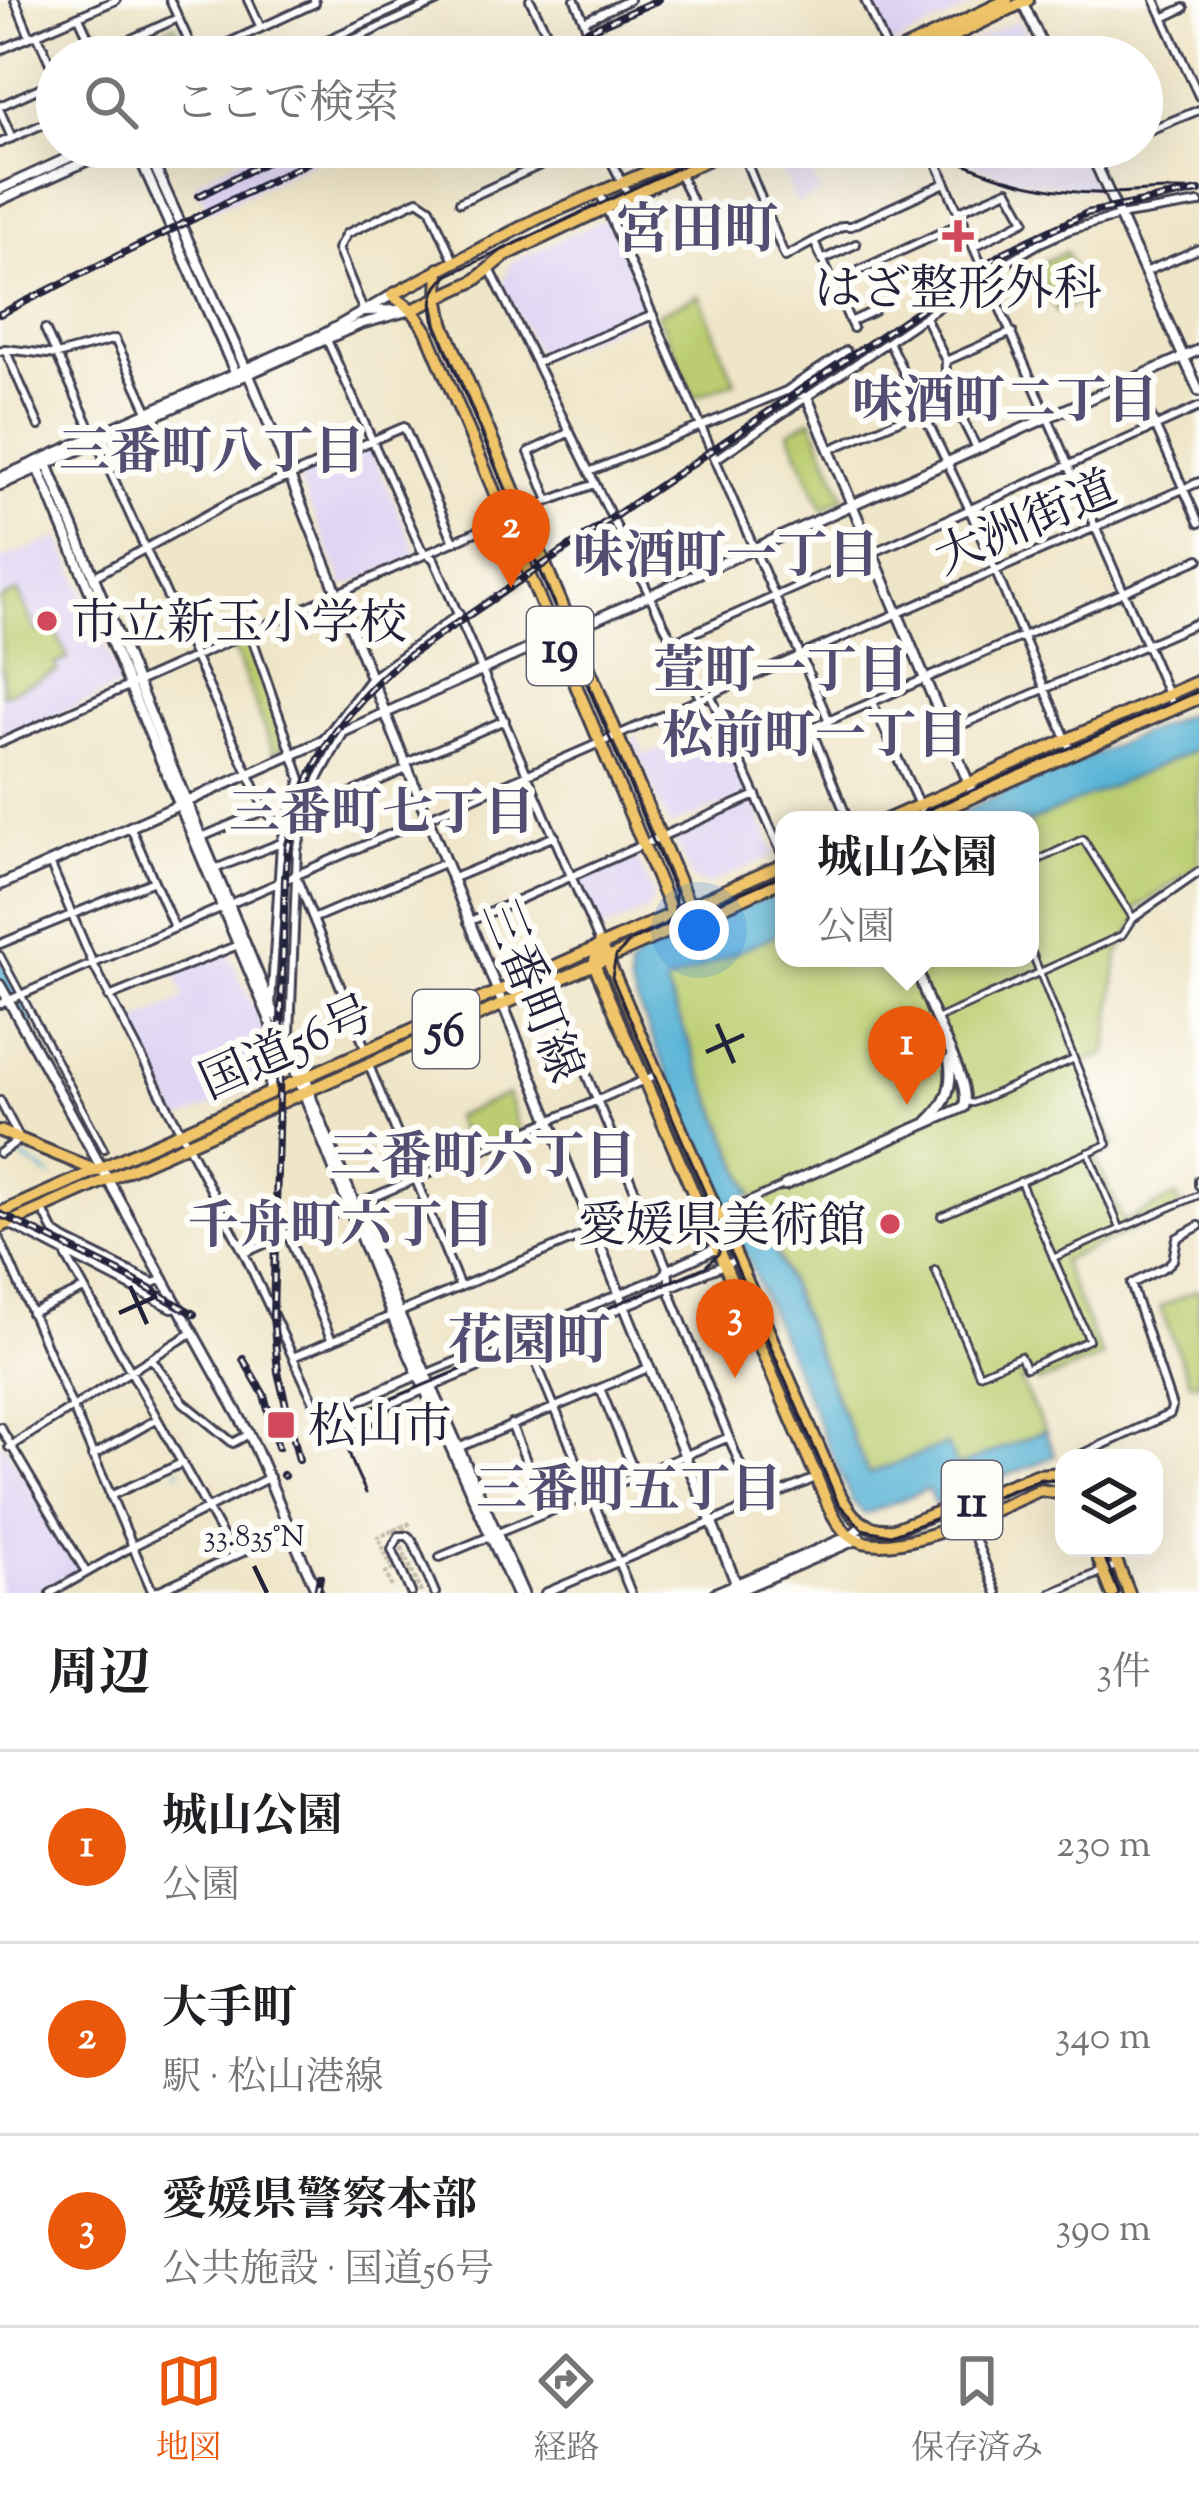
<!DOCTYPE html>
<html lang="ja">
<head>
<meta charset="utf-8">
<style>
  body { margin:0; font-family:"Sorts Mill Goudy","Noto Serif JP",serif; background:#f2f2f2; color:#202124 }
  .controls { position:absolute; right:36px; bottom:36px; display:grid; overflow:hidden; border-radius:24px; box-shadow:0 12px 48px #0002 }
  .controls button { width:108px; height:108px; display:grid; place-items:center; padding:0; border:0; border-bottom:3px solid #e0e0e0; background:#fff; color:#202124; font:60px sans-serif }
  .you { position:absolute; left:699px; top:930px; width:42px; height:42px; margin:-30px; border:9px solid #fff; border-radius:50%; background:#1a73e8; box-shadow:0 0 0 18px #1a73e833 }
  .badge { display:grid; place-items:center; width:78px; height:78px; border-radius:50%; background:#ea580c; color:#fff; font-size:39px; font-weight:700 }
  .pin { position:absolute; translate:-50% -99px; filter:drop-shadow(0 3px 6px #0008) }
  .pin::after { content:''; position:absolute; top:63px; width:42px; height:36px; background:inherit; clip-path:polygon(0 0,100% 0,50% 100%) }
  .popup { position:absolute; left:775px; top:811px; width:264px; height:156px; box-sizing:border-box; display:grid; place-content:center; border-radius:24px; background:#fff; filter:drop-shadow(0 3px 9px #0005); font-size:39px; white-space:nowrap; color:#757577 }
  .popup b { font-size:45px; color:#202124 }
  .popup::after { content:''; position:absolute; left:50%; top:100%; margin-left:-24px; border:24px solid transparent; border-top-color:#fff }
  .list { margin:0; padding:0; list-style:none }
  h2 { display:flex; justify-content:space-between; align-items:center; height:156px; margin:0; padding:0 48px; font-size:51px }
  h2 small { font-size:39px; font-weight:400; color:#757577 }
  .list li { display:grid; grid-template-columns:78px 1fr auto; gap:36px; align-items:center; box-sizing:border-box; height:192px; padding:0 48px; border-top:3px solid #e0e0e0 }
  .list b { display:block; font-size:45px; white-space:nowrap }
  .list p { margin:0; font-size:39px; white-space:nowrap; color:#757577 }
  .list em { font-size:39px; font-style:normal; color:#757577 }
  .icon { flex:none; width:66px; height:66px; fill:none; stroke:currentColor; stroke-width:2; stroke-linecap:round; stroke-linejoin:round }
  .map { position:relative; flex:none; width:1199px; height:1593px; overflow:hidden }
  .search { position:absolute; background:#fff; box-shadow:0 12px 48px #0002; left:36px; right:36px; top:36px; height:132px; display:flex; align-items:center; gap:30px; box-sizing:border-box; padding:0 42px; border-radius:66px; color:#757577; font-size:45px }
  .sheet { height:732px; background:#fff }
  nav { display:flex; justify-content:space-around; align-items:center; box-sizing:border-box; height:168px; border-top:3px solid #e0e0e0; background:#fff; font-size:33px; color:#757577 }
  nav a { display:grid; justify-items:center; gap:6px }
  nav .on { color:#ea580c }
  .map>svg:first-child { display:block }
  .built { fill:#dfd4f4 }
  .green { fill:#bbcd70; stroke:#6e7856; stroke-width:3 }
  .water { fill:#58b3d6; stroke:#3d6a88; stroke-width:3 }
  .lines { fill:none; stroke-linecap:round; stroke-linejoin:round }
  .stream { stroke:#58b3d6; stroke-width:3 }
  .river { stroke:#58b3d6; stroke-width:14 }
  .pedestrian-tunnel { stroke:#c6beac; stroke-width:4.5; stroke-dasharray:4.5 2; stroke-linecap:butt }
  .pedestrian-casing { stroke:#413f50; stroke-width:10 }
  .minor-casing { stroke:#413f50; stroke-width:12 }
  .tertiary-casing { stroke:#413f50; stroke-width:14 }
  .primary-casing { stroke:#413f50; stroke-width:16 }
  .trunk-casing { stroke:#413f50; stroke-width:16 }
  .pedestrian { stroke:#fff; stroke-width:4.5 }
  .minor { stroke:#fff; stroke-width:6 }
  .tertiary { stroke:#fff; stroke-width:8 }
  .primary { stroke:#f0c469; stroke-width:10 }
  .trunk { stroke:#f0c469; stroke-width:10 }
  .tram { stroke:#22223b; stroke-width:3 }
  .rail-casing { stroke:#22223b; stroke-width:8 }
  .rail { stroke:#fdfcf7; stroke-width:3; stroke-dasharray:9; stroke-linecap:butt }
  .ticks { fill:none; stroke:#22223b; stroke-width:4.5 }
  .poi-dot { fill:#d1495b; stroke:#fdfcf7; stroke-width:4.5 }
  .labels { text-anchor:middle; stroke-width:12; stroke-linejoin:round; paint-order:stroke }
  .shield { fill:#fdfcf7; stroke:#646373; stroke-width:3 }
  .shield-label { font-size:45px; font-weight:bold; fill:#22223b }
  .poi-label { font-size:48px; fill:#22223b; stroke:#fdfcf7; text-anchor:start }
  .street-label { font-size:48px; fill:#22223b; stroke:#fdfcf7 }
  .neighbourhood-label { font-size:51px; font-weight:bold; fill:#534f73; stroke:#fdfcf7 }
  .quarter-label { font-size:54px; font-weight:bold; fill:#534f73; stroke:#fdfcf7 }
  .ticks-label { font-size:30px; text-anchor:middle; fill:#22223b; stroke:#fdfcf7; stroke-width:12; stroke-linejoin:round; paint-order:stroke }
</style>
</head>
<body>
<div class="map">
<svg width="1199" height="1593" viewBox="0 0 1199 1593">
  <rect width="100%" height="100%" fill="#fdfcf7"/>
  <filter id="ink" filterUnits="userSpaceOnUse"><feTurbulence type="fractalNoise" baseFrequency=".00833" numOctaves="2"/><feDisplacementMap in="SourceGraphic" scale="24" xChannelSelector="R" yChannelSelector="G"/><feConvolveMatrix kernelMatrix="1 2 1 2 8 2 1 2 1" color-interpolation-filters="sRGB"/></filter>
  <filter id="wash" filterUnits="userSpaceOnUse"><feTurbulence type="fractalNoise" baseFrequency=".004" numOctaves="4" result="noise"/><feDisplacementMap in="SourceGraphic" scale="48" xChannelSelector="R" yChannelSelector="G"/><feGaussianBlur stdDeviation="2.7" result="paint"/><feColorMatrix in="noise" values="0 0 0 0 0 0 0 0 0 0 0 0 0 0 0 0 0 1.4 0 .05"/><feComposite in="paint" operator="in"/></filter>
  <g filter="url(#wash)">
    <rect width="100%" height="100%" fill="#efe5c8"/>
    <!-- built -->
    <path class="built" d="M868,0H928L931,5L943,0H985L889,47Z
      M1015,21L1021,23L1036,57H940Z
      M261,147H344L209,212L195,182Z
      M771,147H799L820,193L797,204Z
      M936,147H1078L1097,189L1018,180L972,165Z
      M608,218L648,313L540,358L502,285L511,262Z
      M368,444L418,555L344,586L298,478Z
      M60,537L120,682L117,688L0,740V560Z
      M636,733L645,756L686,738L691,749L724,734L749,795L669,826L632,739Z
      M751,803L755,804L775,855L706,885L692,879L674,837Z
      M635,854L654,896L648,910L601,931L577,882Z
      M228,952L265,1032L263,1083L180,1120L132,1025L185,997L175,974Z
      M4,1443L79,1569L36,1593H0V1444Z"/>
    <!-- green -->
    <path class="green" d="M175,24L191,54L189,57H105Z
      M1066,252L1086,299L1056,312L1036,265Z
      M699,295L735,382L694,397L658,314Z
      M811,419L844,497L823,510L789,432Z
      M18,591L36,632L54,626L68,659L55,664L58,671L3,695L0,600Z
      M245,640L268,691L285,745L274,754L233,645Z
      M1199,748V865L1136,909L1139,917L1118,954L1107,1053L1083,1064L1116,1146L1095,1155L1123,1222L1176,1196L1182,1209L1061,1261L1102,1357L1038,1383L1034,1375L1020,1381L1045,1431L956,1468L946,1445L869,1475L665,984L784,931V958H1030V822Z
      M508,1094L519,1130L468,1152L454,1117Z
      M1199,1289V1383L1190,1382L1160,1307Z"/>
    <!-- water -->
    <path class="water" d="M1199,709V748L1030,822L943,820Z
      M784,889V931L665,984L751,1194L725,1206L630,986V967L646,950Z
      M755,1204L868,1474L947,1444L957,1467L1045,1431L1055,1456L935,1505L928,1489L865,1514L852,1501L729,1216Z"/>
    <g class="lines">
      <!-- stream -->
      <path class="stream" d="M15,1152L50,1176
        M177,1471L181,1469"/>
      <!-- river -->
      <path class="river" d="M0,968L27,1022"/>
    </g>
  </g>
  <g filter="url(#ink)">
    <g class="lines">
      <!-- pedestrian-tunnel -->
      <path class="pedestrian-tunnel" d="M403,1527L432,1593
        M394,1529L421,1593
        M406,1557L390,1564L378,1537L411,1523
        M392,1587L386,1573L400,1565"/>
      <!-- pedestrian casing -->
      <g class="pedestrian-casing">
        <path id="pedestrian" d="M0,955L104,1149
          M935,1020L1122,935L1133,918L1083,839L1030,864
          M967,1102L973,1103L1072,1060
          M1088,1152L1120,1228
          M719,1214L785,1185
          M941,1216L1108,1144L1030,948
          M1053,1258L1199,1195
          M935,1270L979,1374L1020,1356L1026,1368L1089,1340L1020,1181"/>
      </g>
      <!-- minor casing -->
      <g class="minor-casing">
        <path id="minor" d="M15,0L30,37
          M170,0L196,57
          M248,0L261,28
          M530,0L559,57
          M575,0L584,21
          M865,0L889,54
          M1155,0L1199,96
          M79,17L96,54
          M1163,18L1184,8
          M37,34L57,79
          M0,50L116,0
          M557,53L590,37L584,21L629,0
          M96,55L178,18
          M198,57L315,3L314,0
          M290,57L415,0
          M315,57L440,0
          M0,106L57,80
          M0,111L12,138
          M1142,133L1199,110
          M0,143L57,118
          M604,147L629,196
          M740,147L785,257L842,226H851L945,183
          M930,147L1174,708
          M1091,154L1108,147
          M679,173L708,236
          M600,194L829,721
          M460,202L579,147
          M959,211L1008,190L1025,220L975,246
          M814,241L853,328
          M822,260L856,244
          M490,269L700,698
          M860,270L964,222
          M1145,272L1199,249
          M835,287L855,279
          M364,312L338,249L346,234L418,200L430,208L454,261
          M925,317L946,361L1012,332
          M850,322L874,311
          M45,329L265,810L274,821L286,824
          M327,340L381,460
          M889,342L969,508L1072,753
          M5,349L57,355L115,339L148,411
          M0,351L5,349L39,426
          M946,361C943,389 965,423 977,449
          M536,363L653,315
          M1134,379L1199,523
          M786,391L846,351
          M829,450L922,410
          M716,459L987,274L1040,243L1069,230L1119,216L1199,203
          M383,463L421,549L434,559L600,943
          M589,472L786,391L807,397
          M549,501L529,452L570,432
          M95,576L232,501L404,427L454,542
          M250,632L301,779L281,843L271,1006
          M673,642L1199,407
          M710,694L784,858
          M872,702L1199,559
          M811,729L848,820
          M947,731L1199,622
          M324,739L370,679L459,614
          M0,743L532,507L595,484
          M740,759L872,702L925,818
          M404,764L505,720
          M307,813L406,769
          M130,826L174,927
          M202,837L265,810
          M50,863L93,964L244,1253L315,1404L335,1420L341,1434L362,1429L381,1408L738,1259
          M212,870L281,843
          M295,874L366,1050
          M451,879L555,836
          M315,918L444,863
          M1133,918L1199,872
          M468,922L756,795
          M0,944L154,881
          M549,985L668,1270L671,1295L756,1504
          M109,997L238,945
          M0,1004L1199,482
          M290,1034L297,850L318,779L344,732
          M368,1063L460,1287
          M0,1101L20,1139L0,1153
          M1199,1180V1185
          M42,1208L54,1232L66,1240L153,1283L164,1279
          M11,1225L172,1308L179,1307
          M287,1233L332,1341
          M0,1240L153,1593L287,1532
          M64,1252L234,1556
          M244,1253L658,1074
          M31,1313L84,1289
          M524,1333L631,1593
          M293,1357L593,1231
          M152,1359L183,1402L233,1443L249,1434
          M426,1374L661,1277L668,1270
          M600,1388L636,1476
          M335,1420L341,1410L364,1398
          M511,1424L547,1512
          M0,1427L86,1572
          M9,1447L193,1332
          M458,1448L648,1368
          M92,1456L157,1419
          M1074,1458L1170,1414L1172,1407L1131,1284L1167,1266L1173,1260L1177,1238L1199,1226
          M110,1496L182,1463
          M967,1519L997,1593
          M440,1557L727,1438
          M51,1593L133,1546L270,1477
          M411,1593L392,1549L399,1536H408L413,1542L435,1593
          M545,1593L818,1477
          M1052,1593L1118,1565"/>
      </g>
      <!-- tertiary casing -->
      <g class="tertiary-casing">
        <path id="tertiary" d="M1022,1L1048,57
          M135,147L238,379
          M146,147L254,387L740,1593
          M1088,147L1199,391
          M0,189L92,147
          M0,200L117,147
          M366,311L399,310
          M807,397L974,796
          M45,459L271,1006C290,1038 304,1064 312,1100L399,1313L523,1593
          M36,463L269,1018L275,1040L295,1071L392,1316L516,1593
          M0,478L324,334L392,295
          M0,485L360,324L411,310
          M0,885L1199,350
          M0,985L249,1434C274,1486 292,1541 318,1593
          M269,1093L275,1042
          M928,1121C946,1105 954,1085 949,1060
          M785,1185L964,1107C973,1076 918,1003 917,958
          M668,1270L719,1247
          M364,1398L419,1374
          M715,1593L850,1536L863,1525
          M733,1593L860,1538"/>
      </g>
      <!-- primary casing -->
      <g class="primary-casing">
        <path id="primary" d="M887,57L1007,0
          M911,57L1028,0
          M439,269L438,297L443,323L695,919
          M412,310L474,281L506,255L734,147
          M678,927L426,330L412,310L392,295L539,218L706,147
          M0,1131L97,1171"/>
      </g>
      <!-- trunk casing -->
      <g class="trunk-casing">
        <path id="trunk" d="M886,820L1199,681
          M920,820L1199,698
          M600,943L594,964L817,1478C825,1497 833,1523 850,1536C890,1565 998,1507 1040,1490L1064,1494
          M604,951L830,1473C844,1503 854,1533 894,1529L1036,1475L1064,1473
          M0,1213L784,864
          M0,1227L784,880
          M1094,1548L1112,1593
          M1111,1548L1129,1593"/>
      </g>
      <!-- pedestrian -->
      <use href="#pedestrian" class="pedestrian"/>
      <!-- minor -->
      <use href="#minor" class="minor"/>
      <!-- tertiary -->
      <use href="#tertiary" class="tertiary"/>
      <!-- primary -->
      <use href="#primary" class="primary"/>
      <!-- trunk -->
      <use href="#trunk" class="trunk"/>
      <!-- tram -->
      <path class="tram" d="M930,147C986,177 1049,195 1113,193C1142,192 1170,188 1199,191
        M905,820L1199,691
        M784,874L632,940L616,956L612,977L838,1503L862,1529L891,1535L1041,1479L1064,1481
        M664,926L675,912V893L436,326C430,305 429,289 449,275L722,147
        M366,1493C354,1465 335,1439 360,1412L705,1267L719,1253L720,1233
        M1101,1548L1119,1593"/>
      <!-- rail casing -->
      <g class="rail-casing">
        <path id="rail" d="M527,57L658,0
          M199,196L295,147
          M0,314L339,147
          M0,1214L117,1271L194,1314
          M243,1359L264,1395L278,1447
          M299,1460L278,1372L273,1316L285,878C291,788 333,719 401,661L1003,253L1087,213L1199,191
          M283,1475L284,1476
          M317,1593L320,1577"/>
      </g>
      <!-- rail -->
      <use href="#rail" class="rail"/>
    </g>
  </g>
  <!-- ticks -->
  <path class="ticks" d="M717,1024L734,1063M706,1052L744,1035M130,1286L147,1324M119,1313L157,1296M254,1566L267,1593"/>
  <!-- markers -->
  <g class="poi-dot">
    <path d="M952 218h12v12h12v12h-12v12h-12v-12h-12v-12h12z"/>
    <circle cx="47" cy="621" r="12"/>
    <circle cx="890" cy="1224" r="12"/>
    <rect x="266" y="1410" width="30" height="30" rx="6"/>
  </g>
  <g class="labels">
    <!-- shield labels -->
    <g class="shield">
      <rect x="527" y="607" width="66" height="78" rx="9"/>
      <rect x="413" y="990" width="66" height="78" rx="9"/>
      <rect x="942" y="1461" width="60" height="78" rx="9"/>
    </g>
    <g class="shield-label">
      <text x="560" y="662">19</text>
      <text x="446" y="1045">56</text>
      <text x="972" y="1516">11</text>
    </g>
    <!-- poi labels -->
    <g class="poi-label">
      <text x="958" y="304" text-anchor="middle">はざ整形外科</text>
      <text x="71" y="638">市立新玉小学校</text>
      <text x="866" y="1241" text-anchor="end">愛媛県美術館</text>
      <text x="308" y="1442">松山市</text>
    </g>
    <!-- street labels -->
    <g class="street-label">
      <text transform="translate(1025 521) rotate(-23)" y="17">大洲街道</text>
      <text transform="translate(534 990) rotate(68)" y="17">三番町線</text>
      <text transform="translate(286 1046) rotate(-24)" y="17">国道56号</text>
    </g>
    <!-- neighbourhood labels -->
    <g class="neighbourhood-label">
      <text x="1005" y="417">味酒町二丁目</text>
      <text x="212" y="468">三番町八丁目</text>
      <text x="726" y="572">味酒町一丁目</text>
      <text x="781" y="687">萱町一丁目</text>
      <text x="815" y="752">松前町一丁目</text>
      <text x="382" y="829">三番町七丁目</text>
      <text x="483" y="1173">三番町六丁目</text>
      <text x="341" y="1242">千舟町六丁目</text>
      <text x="629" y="1506">三番町五丁目</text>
    </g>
    <!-- quarter labels -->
    <g class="quarter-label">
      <text x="697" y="247">宮田町</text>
      <text x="529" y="1358">花園町</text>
    </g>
  </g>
  <g class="ticks-label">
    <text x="254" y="1546">33.835°N</text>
  </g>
</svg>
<div class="controls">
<button><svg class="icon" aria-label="layers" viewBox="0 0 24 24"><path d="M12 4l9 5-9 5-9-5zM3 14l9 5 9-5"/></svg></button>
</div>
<div class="you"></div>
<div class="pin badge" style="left:907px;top:1105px">1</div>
<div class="popup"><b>城山公園</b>公園</div>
<div class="pin badge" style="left:511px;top:588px">2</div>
<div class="pin badge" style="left:735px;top:1378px">3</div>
<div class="search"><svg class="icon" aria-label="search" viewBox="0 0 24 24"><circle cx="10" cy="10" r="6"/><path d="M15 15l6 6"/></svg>ここで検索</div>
</div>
<section class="sheet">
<h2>周辺<small>3件</small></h2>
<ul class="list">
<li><span class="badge">1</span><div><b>城山公園</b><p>公園</p></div><em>230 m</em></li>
<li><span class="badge">2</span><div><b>大手町</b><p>駅 · 松山港線</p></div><em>340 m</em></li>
<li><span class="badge">3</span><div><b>愛媛県警察本部</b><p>公共施設 · 国道56号</p></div><em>390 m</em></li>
</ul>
</section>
<nav>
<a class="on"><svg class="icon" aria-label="map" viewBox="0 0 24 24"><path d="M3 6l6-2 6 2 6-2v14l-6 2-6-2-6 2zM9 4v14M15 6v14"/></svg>地図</a>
<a><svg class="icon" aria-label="directions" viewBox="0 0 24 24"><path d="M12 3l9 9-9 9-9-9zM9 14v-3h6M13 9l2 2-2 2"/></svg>経路</a>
<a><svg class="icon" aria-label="saved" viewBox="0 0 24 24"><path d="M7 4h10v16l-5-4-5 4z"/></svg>保存済み</a>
</nav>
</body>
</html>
